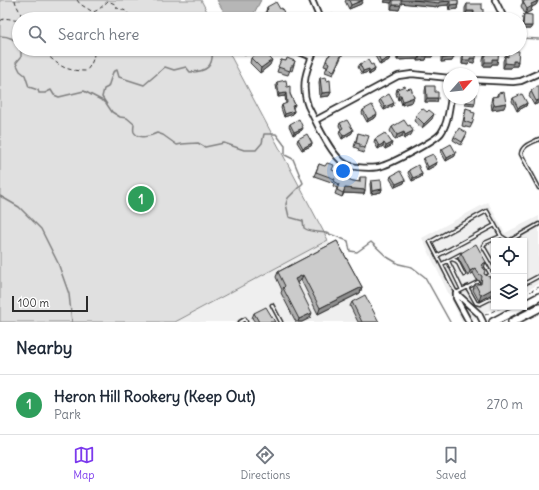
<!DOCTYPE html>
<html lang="en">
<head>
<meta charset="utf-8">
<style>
  body { margin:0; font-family:Delius,sans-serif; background:#f6f6f7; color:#1f2937 }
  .controls { position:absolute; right:12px; bottom:12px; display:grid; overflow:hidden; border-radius:0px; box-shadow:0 1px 3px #0004 }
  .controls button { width:36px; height:36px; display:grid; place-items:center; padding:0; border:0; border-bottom:1px solid #e0e1e3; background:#fff; color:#1f2937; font:20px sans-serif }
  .compass { position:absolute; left:443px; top:68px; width:36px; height:36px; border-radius:50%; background:#fff; box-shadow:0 1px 3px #0004; rotate:63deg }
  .scale { position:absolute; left:12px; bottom:10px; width:76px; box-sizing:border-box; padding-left:4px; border:2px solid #2b2b2b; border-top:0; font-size:11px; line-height:14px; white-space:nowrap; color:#2b2b2b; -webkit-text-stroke:3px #fff; paint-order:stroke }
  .you { position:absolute; left:343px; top:171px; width:14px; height:14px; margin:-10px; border:3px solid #fff; border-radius:50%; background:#1a73e8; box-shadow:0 0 0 6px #1a73e833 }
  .badge { display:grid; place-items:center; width:26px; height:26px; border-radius:50%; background:#7c3aed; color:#fff; font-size:13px; font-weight:700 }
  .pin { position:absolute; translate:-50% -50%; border:2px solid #fff; box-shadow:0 1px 4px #0006 }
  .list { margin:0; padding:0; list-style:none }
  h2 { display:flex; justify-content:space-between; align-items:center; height:52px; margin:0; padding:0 16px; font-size:17px }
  h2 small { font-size:13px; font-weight:400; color:#747a83 }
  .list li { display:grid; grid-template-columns:26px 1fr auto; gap:12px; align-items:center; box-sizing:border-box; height:60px; padding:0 16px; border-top:1px solid #e0e1e3 }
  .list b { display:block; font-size:15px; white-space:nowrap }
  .list p { margin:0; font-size:13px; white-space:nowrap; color:#747a83 }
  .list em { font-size:13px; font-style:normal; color:#747a83 }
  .icon { flex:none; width:22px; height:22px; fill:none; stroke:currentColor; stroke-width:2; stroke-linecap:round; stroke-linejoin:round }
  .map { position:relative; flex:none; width:539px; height:322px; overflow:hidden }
  .search { position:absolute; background:#fff; box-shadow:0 1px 3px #0004; left:12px; right:12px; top:12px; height:44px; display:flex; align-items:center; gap:10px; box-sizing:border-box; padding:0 14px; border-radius:22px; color:#747a83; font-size:15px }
  .sheet { height:112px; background:#fff }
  nav { display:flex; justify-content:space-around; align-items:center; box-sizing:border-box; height:56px; border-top:1px solid #e0e1e3; background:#fff; font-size:11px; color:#747a83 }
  nav a { display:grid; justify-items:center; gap:2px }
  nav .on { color:#7c3aed }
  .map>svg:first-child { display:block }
  .built { fill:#efefef }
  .green { fill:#e0e0e0; stroke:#868686 }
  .water { fill:#b6b6b6; stroke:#7e7e7e }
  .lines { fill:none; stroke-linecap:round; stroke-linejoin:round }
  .stream { stroke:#7e7e7e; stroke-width:1.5 }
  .service-casing { stroke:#2b2b2b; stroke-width:5 }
  .minor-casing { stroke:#2b2b2b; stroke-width:8 }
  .primary-casing { stroke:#2b2b2b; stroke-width:10 }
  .path { stroke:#2b2b2b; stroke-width:1; stroke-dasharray:4 3; stroke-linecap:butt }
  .service { stroke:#fff; stroke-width:2 }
  .minor { stroke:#fff; stroke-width:4.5 }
  .primary { stroke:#fff; stroke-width:7 }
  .wall { fill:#afafaf; stroke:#2b2b2b }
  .shaded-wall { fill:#8e8e8e; stroke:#2b2b2b }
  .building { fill:#cbcbcb; stroke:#2b2b2b }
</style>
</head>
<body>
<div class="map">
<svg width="539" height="322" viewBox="0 0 539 322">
  <rect width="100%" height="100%" fill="#fff"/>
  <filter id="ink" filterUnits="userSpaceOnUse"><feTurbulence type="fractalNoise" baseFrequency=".025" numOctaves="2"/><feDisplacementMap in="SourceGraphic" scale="8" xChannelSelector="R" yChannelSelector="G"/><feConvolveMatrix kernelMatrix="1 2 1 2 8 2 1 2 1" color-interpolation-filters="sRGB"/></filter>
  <g filter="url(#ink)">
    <!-- built -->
    <path class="built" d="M488,202L505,233L539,216V284L524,292V241H494V307H496L468,322H462L422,238Z
      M328,240L377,322H175Z"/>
    <!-- green -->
    <path class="green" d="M0,0H201L211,19H19V49H227L328,240L175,322H0Z"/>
    <!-- water -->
    <path class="water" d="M217,0H261L251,19H228Z"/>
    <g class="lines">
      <!-- stream -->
      <path class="stream" d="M331,14L344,19
        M0,36C8,36 15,38 19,46
        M520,38L539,39
        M21,49V57L16,63L20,71L25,75L29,87L38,90L39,93H45L51,90L54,95L59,97L84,91L105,102
        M212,49C214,66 207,72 190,72L186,67L174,70L165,67L144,85L119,77L117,70L113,72L108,87L104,89L102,97L112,112L120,117L127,118L134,124C134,127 133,129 134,132C138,140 151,136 157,133L163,135L177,145C184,143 190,144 198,143L205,147L224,143L244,150H256L262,143L264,134H276L285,146V155L293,159L303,183L288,198L286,204L289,217L303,221L304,228C311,233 317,231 326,233C333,235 340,238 348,241L350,251L357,252L371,242L387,257L399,264L412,267L425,277L450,322
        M0,196L19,207L41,229L58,263L69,294L72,322"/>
      <!-- service casing -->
      <g class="service-casing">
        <path id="service" d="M539,139C532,143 522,145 521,154L539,188
          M501,236L509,241
          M509,241L539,224
          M437,256L495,225
          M452,259L457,261L464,275
          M448,261L462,290
          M442,264L461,254
          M485,264L491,275
          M486,277L494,273
          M478,282L456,293L430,242L487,211L501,236L485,243L483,246L494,265
          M524,284L539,276
          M467,287L476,303L480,304L494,297
          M272,305L281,322
          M240,322L245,319L246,322"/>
      </g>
      <!-- minor casing -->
      <g class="minor-casing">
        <path id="minor" d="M312,0L320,19
          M495,0L504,18
          M292,49L312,57
          M315,49C307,68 300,85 308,106C315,120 332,158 346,164C353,168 374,169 382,166C392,163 435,141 441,133C448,124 449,109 451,98
          M473,80L513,82L521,81L539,73
          M316,120L398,76L412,74L449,78
          M456,293L479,314L483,322
          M456,293V298L469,322"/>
      </g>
      <!-- primary casing -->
      <g class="primary-casing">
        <path id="primary" d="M524,305L539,297
          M493,322L521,307
          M512,322L539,308"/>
      </g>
      <!-- path -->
      <path class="path" d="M15,0C16,7 21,11 22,19
        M77,0L80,4L93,12C100,10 103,5 108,1L115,4L117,8L126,11L129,15L126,19
        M0,21C9,15 12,22 19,20
        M19,33V36
        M39,49C58,62 59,71 86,71C91,66 96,56 93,49
        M524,295L539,287
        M485,315L502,307"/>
      <!-- service -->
      <use href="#service" class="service"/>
      <!-- minor -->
      <use href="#minor" class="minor"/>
      <!-- primary -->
      <use href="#primary" class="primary"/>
    </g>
    <!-- wall -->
    <path class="wall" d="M346,0H362L361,4L349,9L345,1Z
      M385,0H458V4L457,9L449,10L448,5L438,6V7L401,3L399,10L391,9V3L384,2Z
      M522,0H537L538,1L536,5L532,7L531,11L525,14L521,6L523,2Z
      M467,4L482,9L483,19H473L472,16H465V8Z
      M267,7L283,18L280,19H275L274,18L272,19H267L265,15Z
      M524,14L532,26L530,29H522L523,17Z
      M243,49H259L245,55Z
      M330,49H345L333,75L325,72L327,67L324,66L328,56H329L332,51Z
      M397,49H413V50H420V49H434L432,57H427L426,60L418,61V59L397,60L396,51Z
      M441,49H453L452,61L441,62Z
      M464,49L474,63L469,62L468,65L462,64V53Z
      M486,50L497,64H492L491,66H483V60Z
      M508,51L518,61L517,66H512L511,68H503V61L505,56H506Z
      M377,53L389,60L380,65L375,56Z
      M251,58L270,65L260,73L250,63Z
      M281,60L286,61H295L292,71L290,70L288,75L277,72Z
      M360,64L371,65L375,69L374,72L369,75L368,72L362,74L358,67Z
      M320,78L327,81L331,92L329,96L320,97L319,82Z
      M277,82L287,87L295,105L293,108L294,111L293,114L284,117L281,108L282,105L286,104L285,96L278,97L276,85Z
      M426,86L438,98L437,102H425V91Z
      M397,89H406L414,97L412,102L402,105L400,99L398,100L396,93Z
      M531,91L539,103L534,105L529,96Z
      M498,93L504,108L492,110L491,102L492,97H496Z
      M513,98L527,103L526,106L517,111L512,101Z
      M380,99L393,106L384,110L379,102Z
      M466,108L471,112L472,124L470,128L462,126L465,112Z
      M363,110L376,117L367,122L362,113Z
      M427,112L432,119L422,128L414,121L415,119L416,115Z
      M340,123L352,133L342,139L339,133L340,130L341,129L339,126Z
      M290,124L302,130L293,135L289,126Z
      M392,127L411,135L404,139L402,136L395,140L390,131Z
      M358,133L365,148L364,153L358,151L359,149L354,147Z
      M466,136L461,145L453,140L454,137Z
      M298,139L312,143L311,146L302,150L297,142Z
      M375,139L391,146L385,149L383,146L378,149L374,142Z
      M442,149L455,156L446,161L441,152Z
      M424,158L437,162L436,165L427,170L423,161Z
      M319,164L332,170L345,178L353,181L359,182L360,177L365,190L364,194L344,193L342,197L335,194L337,188L333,186L334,183L314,176Z
      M409,170L422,174L421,177L412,181L408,173Z
      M391,176L405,180L404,183L395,187L390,179Z
      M371,181L382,189L381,192L371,194L370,184Z
      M337,241L362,287L360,293L318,314L301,280L297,282L310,318L302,322H296L281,293L282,290L276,277L278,272Z
      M461,253L484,268H483L484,274L491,278L494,274V293L479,301L473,290L475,284H480V281L477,280L473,273L468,276L458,258Z
      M352,302L379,322H358L350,306Z
      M254,313L275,322H255L252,318Z"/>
    <!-- shaded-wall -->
    <path class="shaded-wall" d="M363,0L361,4L349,9L351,5Z
      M385,0H393L391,3L384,2Z
      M401,0H413L450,1L448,5L438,6V7L400,3Z
      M538,1L536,5L532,7L531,11L525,14L527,9L531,4Z
      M458,4L457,9L449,10L450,5Z
      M393,5H401L399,10L391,9Z
      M467,11H474L472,16H465Z
      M284,13L283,18L280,19H277V17Z
      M276,14L274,18L272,19H269L270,17Z
      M523,26H532L530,29H522Z
      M250,49H259L245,55L246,50Z
      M427,53H434L432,57H427L426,60L418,61L420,56Z
      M420,54L418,59L397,60L399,56Z
      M390,57L389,60L380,65L381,62Z
      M454,57L452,61L441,62L443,58Z
      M470,58H476L474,63L469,62L468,65L462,64L463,60Z
      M492,59H498L497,64H492L491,66H483L485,62Z
      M272,60L270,65L260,73L261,68Z
      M513,61H518L517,66H512L511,68H503L505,63Z
      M369,69L368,72L362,74L363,71Z
      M375,69L374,72L369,75L370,72Z
      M331,92L329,96L320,97L322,93Z
      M286,93L285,96L278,97L279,94Z
      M399,95H401L400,99L398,100Z
      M414,97L412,102L402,105L403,101Z
      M427,98H438L437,102H425Z
      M539,100V103L534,105L536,101Z
      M466,102L475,103L474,106L465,105Z
      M394,103L393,106L384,110L385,107Z
      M506,103L504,108L492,110L494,105Z
      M527,103L526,106L517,111L518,108Z
      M294,111L293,114L284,117L285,114Z
      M377,114L376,117L367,122L368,119Z
      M434,114L432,119L422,128L424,124Z
      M303,128L302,130L293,135L294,132Z
      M353,130L352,133L342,139L343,136Z
      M413,131L411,135L404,139L405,135Z
      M404,132L402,136L395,140L397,135Z
      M312,143L311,146L302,150L303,148Z
      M384,143L383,146L378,149L379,146Z
      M392,143L391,146L385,149L386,146Z
      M456,153L455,156L446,161L447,158Z
      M437,162L436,165L427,170L428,167Z
      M422,174L421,177L412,181L413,178Z
      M405,180L404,183L395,187L396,184Z
      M345,188L365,190L364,194L344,193L342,197Z
      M382,189L381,192L371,194L372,191Z
      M486,262L484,268L479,270L481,265Z
      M475,268L473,273L468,276L470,271Z
      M303,275L301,280L293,285L295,279Z
      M362,287L360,293L318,314L320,308Z
      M494,288V293L479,301L481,295Z
      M312,313L310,318L302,322H298L299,319Z"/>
    <!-- building -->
    <path class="building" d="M349,0H363L351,5Z
      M393,0H401V5H393Z
      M413,0H458V4L450,5V1L439,2V3Z
      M526,0H537L538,1L531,4L532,6L527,9L523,2Z
      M276,2L280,9L282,8L284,13L277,17L276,14L270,17L266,11L268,9L267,7Z
      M467,4H482V9H483V19H477V17H474V11H467Z
      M524,14L532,15V26H523Z
      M261,49L272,60L261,68L251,58Z
      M333,49H344L334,71L327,68L329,63L326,61L328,56H329Z
      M385,49H386L390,57L381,62L377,53Z
      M398,49H413V50H422V49H434V53H427V56H420V54L399,56Z
      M442,49H453L454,57L443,58Z
      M464,49L477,50L476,58H470V60H463Z
      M486,50L499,51L498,59H492V62H485V56H486Z
      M508,51H519L518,61H513V64L505,63V56L508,57Z
      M287,58L295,61L293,66H291L290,71L278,67L281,60L286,61Z
      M368,60L371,65L373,64L375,69L370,72L369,69L363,71L360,64Z
      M326,77L327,81L330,80L331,92L322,93L320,78Z
      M286,80L287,87L290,86V94L295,105L292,106L294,111L285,114L282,105L287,103L286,93L279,94L277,82Z
      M539,85V100L536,101L531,91Z
      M405,86L406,89L411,88L414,97L403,101L401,95H399L397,89Z
      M426,86H435V92H438V98H427Z
      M504,92L506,103L494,105L492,97L498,96V93Z
      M473,93H476L475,103L466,102V98H473Z
      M389,94L394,103L385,107L380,99Z
      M522,94L527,103L518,108L513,98Z
      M372,105L377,114L368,119L363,110Z
      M422,108L427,112L429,110L434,114L424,124L416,116V115Z
      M466,108L472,110L471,112L475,113L472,124L464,121Z
      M299,119L303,128L294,132L290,124Z
      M347,120L353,130L343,136L340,130L343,128L340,123Z
      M404,120L408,126L410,125L413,131L405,135L404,132L397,135L392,127Z
      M459,128L467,133L462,142L454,137Z
      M358,133L369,136L365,148L360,147V144L356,143Z
      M385,133L392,143L386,146L384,143L379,146L375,139Z
      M307,134L312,143L303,148L298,139Z
      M451,144L456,153L447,158L442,149Z
      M433,154L437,162L428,167L424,158Z
      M327,163L334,165L332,170L346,176L345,178L353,181L360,182V177H366L365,190L345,188L343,193L337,190L339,184L334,181L335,179L316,172L319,164L325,166Z
      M418,165L422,174L413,178L409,170Z
      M400,171L405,180L396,184L391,176Z
      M381,180L382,189L372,191L371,181Z
      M337,241L362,287L320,308L303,275L295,279L312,313L299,319L283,288L285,286L278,272Z
      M476,244L486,262L481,265L485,270L484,274L491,278L493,276V274H494V288L481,295L475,284H481L482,276L479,274L475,268L470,271L461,253Z
      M365,295L379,322H362L352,302Z
      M266,307L275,322H259L254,313Z"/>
  </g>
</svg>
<div class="controls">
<button><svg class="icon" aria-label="locate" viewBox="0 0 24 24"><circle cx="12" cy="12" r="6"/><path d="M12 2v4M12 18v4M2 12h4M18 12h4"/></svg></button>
<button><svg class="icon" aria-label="layers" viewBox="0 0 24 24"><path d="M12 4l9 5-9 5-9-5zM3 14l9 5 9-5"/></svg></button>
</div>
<svg class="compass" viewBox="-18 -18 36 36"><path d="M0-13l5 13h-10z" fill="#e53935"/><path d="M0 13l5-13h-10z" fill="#747a83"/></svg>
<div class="scale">100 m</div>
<div class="you"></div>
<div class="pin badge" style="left:141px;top:199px;background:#2e9e5b">1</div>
<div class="search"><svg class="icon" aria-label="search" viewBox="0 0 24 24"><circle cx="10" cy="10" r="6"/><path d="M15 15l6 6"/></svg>Search here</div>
</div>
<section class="sheet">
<h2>Nearby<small></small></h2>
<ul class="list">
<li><span class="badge" style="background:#2e9e5b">1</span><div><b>Heron Hill Rookery (Keep Out)</b><p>Park</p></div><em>270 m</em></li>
</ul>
</section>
<nav>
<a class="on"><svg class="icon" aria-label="map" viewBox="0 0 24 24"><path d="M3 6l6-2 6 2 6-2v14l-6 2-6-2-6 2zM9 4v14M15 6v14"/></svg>Map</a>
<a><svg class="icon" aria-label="directions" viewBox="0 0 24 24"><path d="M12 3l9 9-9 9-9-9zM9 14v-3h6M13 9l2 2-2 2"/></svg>Directions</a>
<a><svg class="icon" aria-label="saved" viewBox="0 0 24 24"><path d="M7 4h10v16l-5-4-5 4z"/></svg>Saved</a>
</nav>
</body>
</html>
